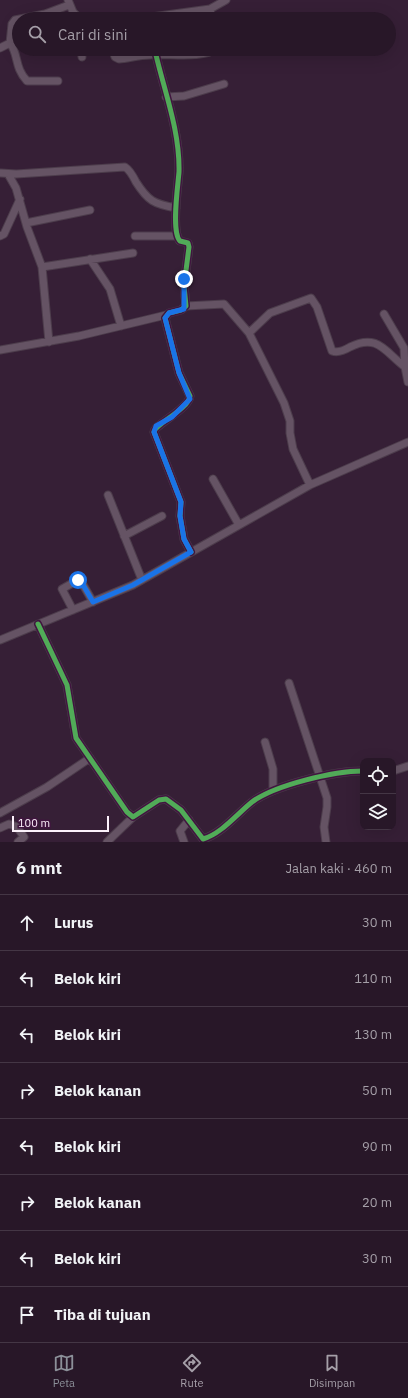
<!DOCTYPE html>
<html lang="id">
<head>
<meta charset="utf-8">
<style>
  body { margin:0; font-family:"IBM Plex Sans",sans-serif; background:#342434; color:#f1f3f6 }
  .controls { position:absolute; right:12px; bottom:12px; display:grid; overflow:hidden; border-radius:8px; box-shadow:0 4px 16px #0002 }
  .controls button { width:36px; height:36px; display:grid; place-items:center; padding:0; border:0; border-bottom:1px solid #443645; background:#281728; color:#f1f3f6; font:20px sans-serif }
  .scale { position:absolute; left:12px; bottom:10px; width:97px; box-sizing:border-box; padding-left:4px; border:2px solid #fcf1fb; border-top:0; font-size:11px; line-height:14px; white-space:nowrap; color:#fcf1fb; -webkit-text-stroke:3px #40153f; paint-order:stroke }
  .stop { position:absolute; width:12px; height:12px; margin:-9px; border:3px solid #1a73e8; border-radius:50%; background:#fff }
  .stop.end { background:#1a73e8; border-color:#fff; box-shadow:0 1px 4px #0008 }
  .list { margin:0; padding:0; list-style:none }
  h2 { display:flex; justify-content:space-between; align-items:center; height:52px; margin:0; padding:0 16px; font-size:17px }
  h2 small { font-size:13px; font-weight:400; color:#a59fa8 }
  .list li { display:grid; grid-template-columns:26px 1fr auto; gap:12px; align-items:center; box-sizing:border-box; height:56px; padding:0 16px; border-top:1px solid #443645 }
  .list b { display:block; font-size:15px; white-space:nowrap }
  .list em { font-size:13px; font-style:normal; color:#a59fa8 }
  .icon { flex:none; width:22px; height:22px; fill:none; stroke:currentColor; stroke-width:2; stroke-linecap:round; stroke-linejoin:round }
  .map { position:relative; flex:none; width:408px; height:842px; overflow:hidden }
  .search { position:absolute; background:#281728; box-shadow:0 4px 16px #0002; left:12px; right:12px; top:12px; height:44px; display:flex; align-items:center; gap:10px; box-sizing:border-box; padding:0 14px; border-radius:22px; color:#a59fa8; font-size:15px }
  .sheet { height:500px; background:#281728 }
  nav { display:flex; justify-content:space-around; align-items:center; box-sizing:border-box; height:56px; border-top:1px solid #443645; background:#281728; font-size:11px; color:#a59fa8 }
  nav a { display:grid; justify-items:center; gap:2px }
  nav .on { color:#8c9099 }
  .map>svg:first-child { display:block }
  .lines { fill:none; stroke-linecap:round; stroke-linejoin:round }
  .minor-casing { stroke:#4d3d4c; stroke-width:9 }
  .minor { stroke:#655364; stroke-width:7 }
  .cycleway-casing { stroke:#40153f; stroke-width:8 }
  .cycleway { stroke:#51ab58; stroke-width:5 }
  .route { stroke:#1a73e8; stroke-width:5 }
</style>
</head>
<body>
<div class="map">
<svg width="408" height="842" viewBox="0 0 408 842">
  <rect width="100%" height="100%" fill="#361f36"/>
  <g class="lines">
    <!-- minor casing -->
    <g class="minor-casing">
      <path id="minor" d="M68,0L73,12L80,19
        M137,19L210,9
        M212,19L210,9L226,0
        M10,43C19,55 14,67 27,81H58
        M0,48L10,43L12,24L15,20L45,14L69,5
        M81,49L82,57
        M112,49L115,57L119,59C129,58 140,55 150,55C165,53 204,59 215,49
        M156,55C165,93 180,132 179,172C178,185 171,232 180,241L188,243L189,247L184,286L186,306L181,310L169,313L165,318L179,373L190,396C189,409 155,424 154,432L181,502L180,516L184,539L191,552
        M166,97L184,96L224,84
        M1,173L16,174L125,167C130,170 133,176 136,182C148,201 154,204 176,208
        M8,174L16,188L27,227L42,267L49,342
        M26,223L90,210
        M0,236L4,234L20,199
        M135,236H177
        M90,259L110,289L121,326
        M42,267L133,253
        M186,306L224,304L249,333L284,403L290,421V433L293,449L310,485
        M384,314L404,348L405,367L408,382
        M249,333L270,313L311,298L317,307L332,351C338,353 345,350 350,347C378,333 385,352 405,367
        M0,350L79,336L166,315
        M213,479L239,525
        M108,495L142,580
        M124,536L162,516
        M73,610L62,589L78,580L82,583L93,602
        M38,624L67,685L76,738L127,812L133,817L159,800L166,799L181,810L203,839C221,834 237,814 252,802C275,785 334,771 363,771
        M0,640L133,585L310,485L408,442
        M289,683L327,798V807L324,827L326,842
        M265,742L273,769V790
        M393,771L408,766
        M0,813L47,787L90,758
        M0,828L9,824L17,827L24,837L18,842
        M107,842L133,817
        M184,842L180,831L189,820"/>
    </g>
    <!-- minor -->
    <use href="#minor" class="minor"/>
    <!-- cycleway casing -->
    <g class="cycleway-casing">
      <path id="cycleway" d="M156,55C165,93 180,132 179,172C178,185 171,232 180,241L188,243L189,247L184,286L186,306L181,310L169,313L165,318L179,373L190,396C189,409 155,424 154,432L181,502L180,516L184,539L191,552
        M38,624L67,685L76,738L127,812L133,817L159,800L166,799L181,810L203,839C221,834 237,814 252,802C275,785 334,771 363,771"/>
    </g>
    <!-- cycleway -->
    <use href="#cycleway" class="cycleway"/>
  </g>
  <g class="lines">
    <!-- route -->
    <path class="route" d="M78,580L82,583L93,602L133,585L191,552L184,539L180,516L181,502L154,432L156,426L172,417L190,399L179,373L165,318L169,313L184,309V279"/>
  </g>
</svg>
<div class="controls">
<button><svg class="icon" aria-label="locate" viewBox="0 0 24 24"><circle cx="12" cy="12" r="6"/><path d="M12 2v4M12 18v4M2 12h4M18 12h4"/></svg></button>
<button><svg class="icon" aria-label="layers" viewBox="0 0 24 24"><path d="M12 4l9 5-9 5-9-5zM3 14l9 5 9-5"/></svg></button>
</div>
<div class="scale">100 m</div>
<div class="stop" style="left:78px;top:580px"></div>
<div class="stop end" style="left:184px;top:279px"></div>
<div class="search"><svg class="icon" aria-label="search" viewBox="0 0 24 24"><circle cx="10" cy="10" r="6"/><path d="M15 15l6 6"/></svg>Cari di sini</div>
</div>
<section class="sheet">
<h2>6 mnt<small>Jalan kaki · 460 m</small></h2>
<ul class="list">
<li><svg class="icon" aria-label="ahead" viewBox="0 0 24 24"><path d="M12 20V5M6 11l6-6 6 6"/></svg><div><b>Lurus</b></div><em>30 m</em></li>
<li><svg class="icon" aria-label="left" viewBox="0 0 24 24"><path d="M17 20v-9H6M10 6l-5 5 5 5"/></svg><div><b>Belok kiri</b></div><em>110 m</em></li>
<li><svg class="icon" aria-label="left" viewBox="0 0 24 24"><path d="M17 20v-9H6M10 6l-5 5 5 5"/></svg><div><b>Belok kiri</b></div><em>130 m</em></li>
<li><svg class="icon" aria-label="right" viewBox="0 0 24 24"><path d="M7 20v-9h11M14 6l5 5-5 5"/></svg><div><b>Belok kanan</b></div><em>50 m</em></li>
<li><svg class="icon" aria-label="left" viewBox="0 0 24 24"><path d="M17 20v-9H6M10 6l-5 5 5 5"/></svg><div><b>Belok kiri</b></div><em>90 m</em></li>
<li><svg class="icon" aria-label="right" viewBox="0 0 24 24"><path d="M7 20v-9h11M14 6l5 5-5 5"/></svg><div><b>Belok kanan</b></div><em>20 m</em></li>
<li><svg class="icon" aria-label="left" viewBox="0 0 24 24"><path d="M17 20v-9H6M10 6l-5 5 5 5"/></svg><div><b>Belok kiri</b></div><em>30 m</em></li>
<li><svg class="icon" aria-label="arrive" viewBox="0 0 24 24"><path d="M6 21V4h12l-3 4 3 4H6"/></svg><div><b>Tiba di tujuan</b></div></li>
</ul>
</section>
<nav>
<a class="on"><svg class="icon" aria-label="map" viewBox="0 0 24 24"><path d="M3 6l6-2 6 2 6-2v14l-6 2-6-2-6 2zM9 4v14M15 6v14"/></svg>Peta</a>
<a><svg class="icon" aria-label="directions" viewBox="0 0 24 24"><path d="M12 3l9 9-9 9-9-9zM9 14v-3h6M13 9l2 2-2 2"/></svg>Rute</a>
<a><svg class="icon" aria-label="saved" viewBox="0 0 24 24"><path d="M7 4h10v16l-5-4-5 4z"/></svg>Disimpan</a>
</nav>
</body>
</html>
